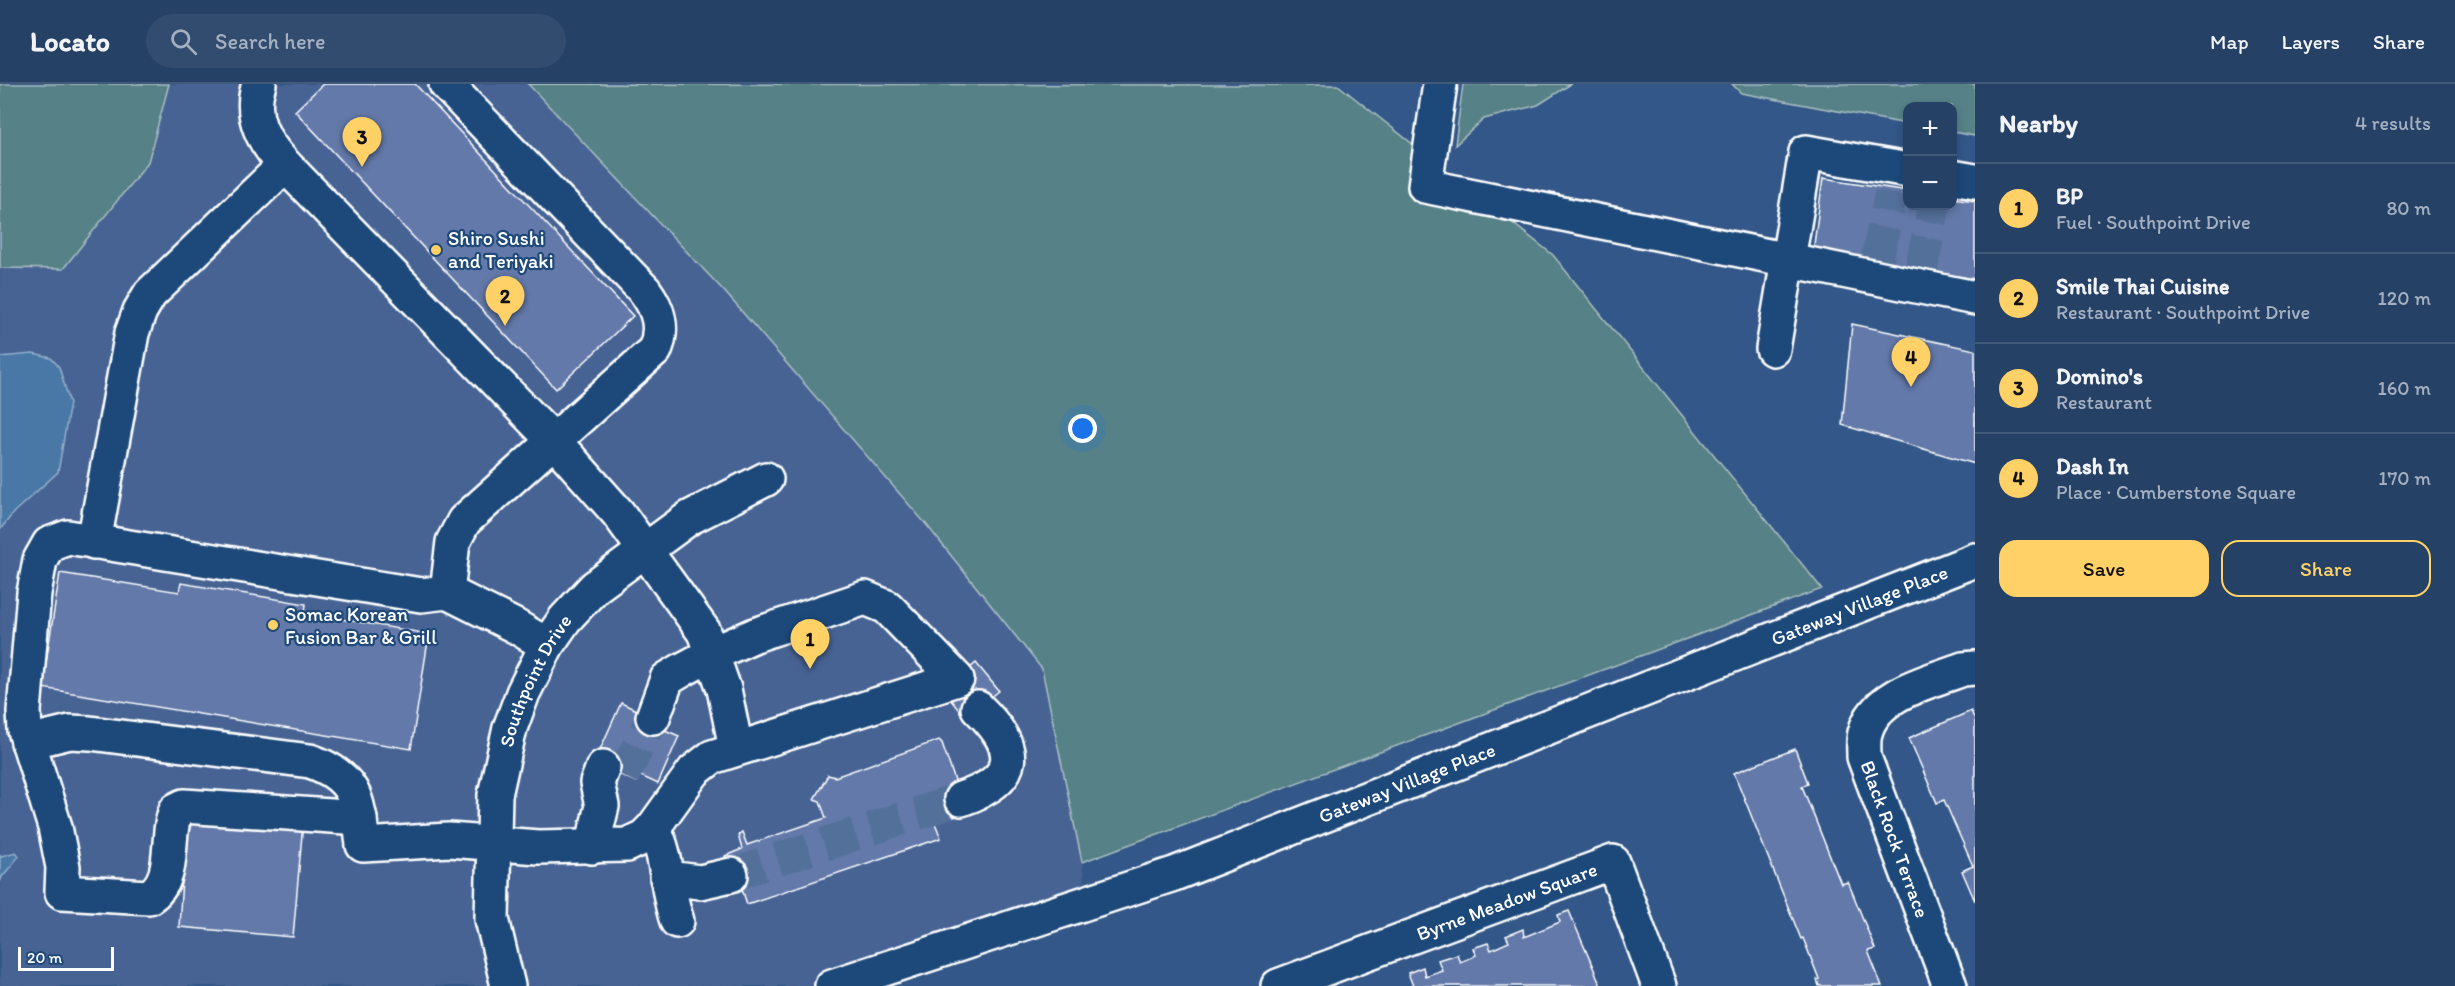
<!DOCTYPE html>
<html lang="en">
<head>
<meta charset="utf-8">
<style>
  body { margin:0; font-family:Itim,sans-serif; background:#324c6f; color:#f1f3f6 }
  .controls { position:absolute; right:18px; top:18px; display:grid; overflow:hidden; border-radius:12px; box-shadow:0 3px 9px #0003 }
  .controls button { width:54px; height:54px; display:grid; place-items:center; padding:0; border:0; border-bottom:2px solid #425a7a; background:#264166; color:#f1f3f6; font:30px sans-serif }
  .scale { position:absolute; left:18px; bottom:15px; width:96px; box-sizing:border-box; padding-left:6px; border:3px solid #fff; border-top:0; font-size:16px; line-height:21px; white-space:nowrap; color:#fff; -webkit-text-stroke:4px #1f4a7a; paint-order:stroke }
  .you { position:absolute; left:1083px; top:345px; width:21px; height:21px; margin:-15px; border:4px solid #fff; border-radius:50%; background:#1a73e8; box-shadow:0 0 0 9px #1a73e833 }
  .badge { display:grid; place-items:center; width:39px; height:39px; border-radius:50%; background:#ffd166; color:#111; font-size:20px; font-weight:700 }
  .pin { position:absolute; translate:-50% -50px; filter:drop-shadow(0 2px 3px #0008) }
  .pin::after { content:''; position:absolute; top:32px; width:21px; height:18px; background:inherit; clip-path:polygon(0 0,100% 0,50% 100%) }
  .list { margin:0; padding:0; list-style:none }
  h2 { display:flex; justify-content:space-between; align-items:center; height:78px; margin:0; padding:0 24px; font-size:26px }
  h2 small { font-size:20px; font-weight:400; color:#a4afbf }
  .list li { display:grid; grid-template-columns:39px 1fr auto; gap:18px; align-items:center; box-sizing:border-box; height:90px; padding:0 24px; border-top:2px solid #425a7a }
  .list b { display:block; font-size:22px; white-space:nowrap }
  .list p { margin:0; font-size:20px; white-space:nowrap; color:#a4afbf }
  .list em { font-size:20px; font-style:normal; color:#a4afbf }
  .actions { display:flex; gap:12px; padding:18px 24px }
  .actions a { flex:1; padding:14px 0; border:2px solid #ffd166; border-radius:18px; text-align:center; font-size:21px; color:#ffd166 }
  .actions .main { background:#ffd166; color:#111 }
  .icon { flex:none; width:33px; height:33px; fill:none; stroke:currentColor; stroke-width:2; stroke-linecap:round; stroke-linejoin:round }
  .map { position:relative; flex:none; width:1975px; height:902px; overflow:hidden }
  header { display:flex; align-items:center; gap:36px; box-sizing:border-box; height:84px; padding:0 30px; background:#264166; border-bottom:2px solid #425a7a }
  header strong { font-size:28px }
  nav { display:flex; gap:33px; margin-inline-start:auto; font-size:21px }
  .search { width:420px; height:54px; background:#324c6f; display:flex; align-items:center; gap:15px; box-sizing:border-box; padding:0 21px; border-radius:33px; color:#a4afbf; font-size:22px }
  main { display:flex }
  aside { flex:1; background:#264166 }
  .map>svg:first-child { display:block }
  .built { fill:#466494 }
  .green { fill:#578187; stroke:#abc0c3; stroke-width:1.5 }
  .water { fill:#4a78a6; stroke:#92aeca; stroke-width:1.5 }
  .building { fill:#6479a9; stroke:#fff; stroke-width:1.5 }
  .lines { fill:none; stroke-linecap:round; stroke-linejoin:round }
  .minor-tunnel { stroke:#52709a; stroke-width:33; stroke-dasharray:33 16; stroke-linecap:butt }
  .minor-casing { stroke:#fff; stroke-width:38 }
  .minor { stroke:#1f4a7a; stroke-width:33 }
  .poi-dot { fill:#ffd166; stroke:#1f4a7a; stroke-width:2 }
  .labels { text-anchor:middle; stroke-width:4.5; stroke-linejoin:round; paint-order:stroke }
  .poi-label { font-size:20px; fill:#fff; stroke:#1f4a7a; text-anchor:start }
  .street-label { font-size:20px; fill:#fff; stroke:#1f4a7a }
</style>
</head>
<body>
<header>
<strong>Locato</strong>
<div class="search"><svg class="icon" aria-label="search" viewBox="0 0 24 24"><circle cx="10" cy="10" r="6"/><path d="M15 15l6 6"/></svg>Search here</div>
<nav><a>Map</a><a>Layers</a><a>Share</a></nav>
</header>
<main>
<div class="map">
<svg width="1975" height="902" viewBox="0 0 1975 902">
  <rect width="100%" height="100%" fill="#335788"/>
  <filter id="ink" filterUnits="userSpaceOnUse"><feTurbulence type="fractalNoise" baseFrequency=".0167" numOctaves="2"/><feDisplacementMap in="SourceGraphic" scale="12" xChannelSelector="R" yChannelSelector="G"/><feConvolveMatrix kernelMatrix="1 2 1 2 8 2 1 2 1" color-interpolation-filters="sRGB"/></filter>
  <g filter="url(#ink)">
    <!-- built -->
    <path class="built" d="M169,0H528L724,207L925,439L1042,585L1082,778L1086,819L832,902H0V184L64,185L148,78Z"/>
    <!-- green -->
    <path class="green" d="M0,0H169L148,78L63,185L0,184Z
      M528,0L1338,1L1553,171L1822,505L1082,778L1042,585L925,439L724,207Z
      M1463,0H1571L1538,21L1484,35L1455,61Z
      M1732,0H1975V52L1953,48L1952,22H1908L1907,40L1741,9Z"/>
    <!-- water -->
    <path class="water" d="M33,270L51,274L59,283L70,319L58,388L14,428L0,446V273Z
      M16,768L19,772L2,793L0,798V770L1,772Z"/>
    <!-- building -->
    <path class="building" d="M323,0H415L633,232L556,305L295,27Z
      M1823,94L1908,107V122H1952V114L1975,117V195L1813,168Z
      M1852,240L1975,266V380L1842,341Z
      M60,489L179,508L181,499L306,520L305,529L429,550L411,665L42,604Z
      M976,579L999,607L965,634L943,606Z
      M621,619L663,638L660,644L679,652L658,700L639,691L636,698L594,679Z
      M1971,627L1975,636V817L1962,787L1973,782L1944,716L1937,719L1909,654Z
      M939,656L942,659L966,729L935,739L941,754L747,820L742,805L737,807L725,772L742,765L738,751L742,748L747,761L826,734L820,717L814,715L828,691L835,693Z
      M1795,665L1808,699L1802,702L1841,800L1848,798L1853,810L1875,865L1868,867L1882,902H1819L1817,896L1819,895L1803,854L1801,855L1734,689Z
      M186,731L303,739L293,853L179,843Z
      M1569,827L1601,902H1413L1408,889L1423,883L1425,892L1442,886L1438,876L1457,870L1460,878L1476,871L1473,864L1488,859L1491,866L1509,858L1506,852L1523,845L1524,853L1560,838L1558,831Z"/>
    <g class="lines">
      <!-- minor-tunnel -->
      <path class="minor-tunnel" d="M1877,176L1891,109
        M1921,186L1934,122
        M623,692L653,633
        M731,791L961,715"/>
      <!-- minor casing -->
      <g class="minor-casing">
        <g id="minor">
          <path d="M446,0L645,207C659,226 664,244 655,266L464,437L453,458L447,508"/>
          <path d="M1440,0L1425,102L1975,214"/>
          <path d="M285,81L553,356L618,429L704,548L724,605L736,664"/>
          <path d="M1952,93L1975,97"/>
          <path d="M1773,265L1806,68L1908,86"/>
          <path d="M94,458L132,249L140,227L150,210L285,81C264,59 248,32 259,0"/>
          <path d="M28,658L70,648L90,649L310,677C357,693 358,717 363,761L449,756L538,763L627,761L644,753L653,744L694,687L712,673L957,595L887,523L865,514L755,551L712,570L682,586L667,595L653,633"/>
          <path d="M961,715C1020,695 1020,665 978,624"/>
          <path d="M360,734L184,722L176,726C164,755 178,794 149,813L62,808L63,783L55,743L25,647L24,627L34,509L40,476L49,460L68,453L421,511L447,508L515,542L547,561"/>
          <path d="M653,744C669,772 666,807 677,837"/>
          <path d="M592,763L602,722L597,699L603,683"/>
          <path d="M667,794L700,798L731,791"/>
          <path id="s1" d="M508,902L492,835L495,711L510,644L523,609L547,561L565,535L595,503L689,434L766,395"/>
          <path id="s2" d="M832,902L1174,790L1975,476"/>
          <path id="s3" d="M1278,902L1613,778L1659,902"/>
          <path d="M1950,902L1864,673C1864,665 1863,656 1865,649C1875,609 1929,598 1963,585L1975,584"/>
        </g>
      </g>
      <!-- minor -->
      <use href="#minor" class="minor"/>
    </g>
  </g>
  <!-- markers -->
  <g class="poi-dot">
    <circle cx="436" cy="166" r="6"/>
    <circle cx="273" cy="541" r="6"/>
  </g>
  <g class="labels">
    <!-- poi labels -->
    <g class="poi-label">
      <text x="448" y="161">Shiro Sushi<tspan x="448" dy="23">and Teriyaki</tspan></text>
      <text x="285" y="537">Somac Korean<tspan x="285" dy="23">Fusion Bar &amp; Grill</tspan></text>
    </g>
    <!-- street labels -->
    <g class="street-label">
      <text dy="7" stroke="none"><textPath href="#s2" startOffset="1096">Gateway Village Place</textPath></text>
      <text dy="7" stroke="none"><textPath href="#s1" startOffset="315">Southpoint Drive</textPath></text>
      <text dy="7" stroke="none"><textPath href="#s2" startOffset="610">Gateway Village Place</textPath></text>
      <text transform="translate(1895 755) rotate(70)" y="7">Black Rock Terrace</text>
      <text dy="7" stroke="none"><textPath href="#s3" startOffset="244">Byrne Meadow Square</textPath></text>
    </g>
  </g>
</svg>
<div class="controls">
<button>+</button>
<button>−</button>
</div>
<div class="scale">20 m</div>
<div class="you"></div>
<div class="pin badge" style="left:810px;top:585px">1</div>
<div class="pin badge" style="left:505px;top:242px">2</div>
<div class="pin badge" style="left:362px;top:83px">3</div>
<div class="pin badge" style="left:1911px;top:303px">4</div>
</div>
<aside>
<h2>Nearby<small>4 results</small></h2>
<ul class="list">
<li><span class="badge">1</span><div><b>BP</b><p>Fuel · Southpoint Drive</p></div><em>80 m</em></li>
<li><span class="badge">2</span><div><b>Smile Thai Cuisine</b><p>Restaurant · Southpoint Drive</p></div><em>120 m</em></li>
<li><span class="badge">3</span><div><b>Domino's</b><p>Restaurant</p></div><em>160 m</em></li>
<li><span class="badge">4</span><div><b>Dash In</b><p>Place · Cumberstone Square</p></div><em>170 m</em></li>
</ul>
<div class="actions"><a class="main">Save</a><a>Share</a></div>
</aside>
</main>
</body>
</html>
